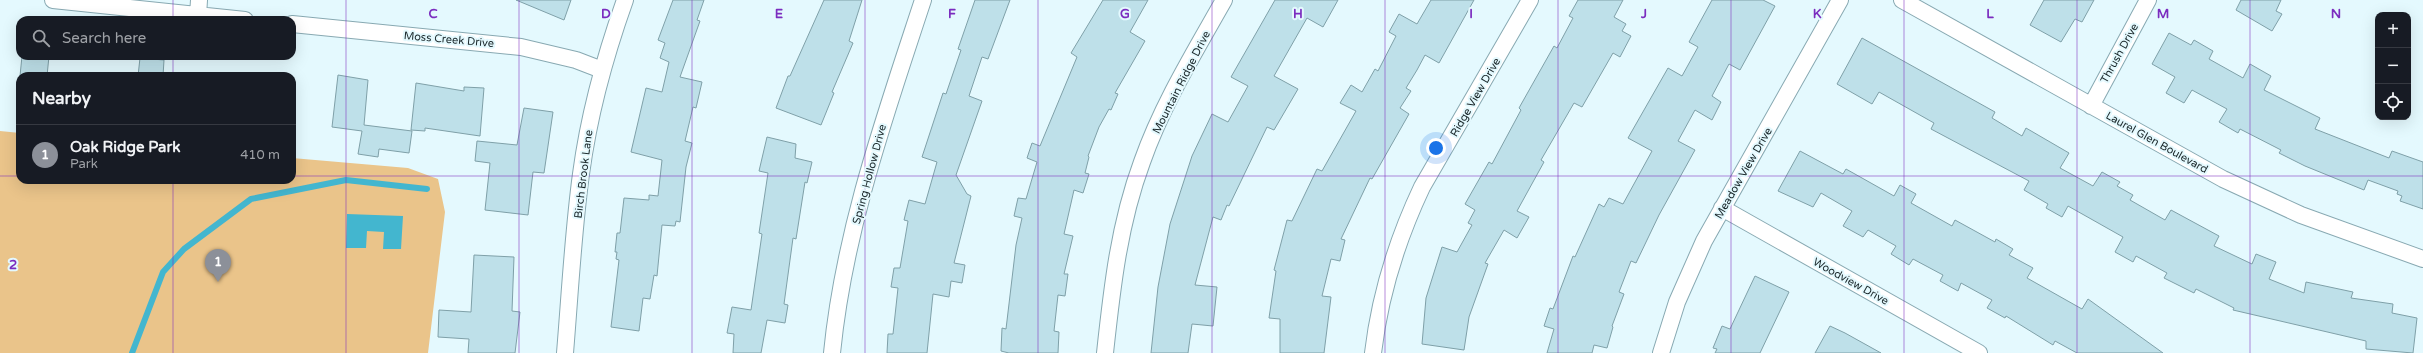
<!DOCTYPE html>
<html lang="en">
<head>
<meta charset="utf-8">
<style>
  body { margin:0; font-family:"Varela Round",sans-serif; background:#20242c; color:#f1f3f6 }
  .controls { position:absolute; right:12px; top:12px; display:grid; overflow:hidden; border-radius:8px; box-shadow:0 4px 16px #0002 }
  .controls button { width:36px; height:36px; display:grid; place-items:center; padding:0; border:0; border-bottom:1px solid #363941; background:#171b24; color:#f1f3f6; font:20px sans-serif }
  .you { position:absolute; left:1436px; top:148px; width:14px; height:14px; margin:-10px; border:3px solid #fff; border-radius:50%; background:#1a73e8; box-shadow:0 0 0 6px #1a73e833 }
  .badge { display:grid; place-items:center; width:26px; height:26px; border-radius:50%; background:#8c9099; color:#fff; font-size:13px; font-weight:700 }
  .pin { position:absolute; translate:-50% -33px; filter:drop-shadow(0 1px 2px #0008) }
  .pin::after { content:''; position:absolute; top:21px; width:14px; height:12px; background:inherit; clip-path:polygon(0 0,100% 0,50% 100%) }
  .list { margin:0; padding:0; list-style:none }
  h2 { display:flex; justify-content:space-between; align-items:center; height:52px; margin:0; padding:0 16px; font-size:17px }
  h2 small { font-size:13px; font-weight:400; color:#9ea1a6 }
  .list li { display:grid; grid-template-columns:26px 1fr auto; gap:12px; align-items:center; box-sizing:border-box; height:60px; padding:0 16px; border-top:1px solid #363941 }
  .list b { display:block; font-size:15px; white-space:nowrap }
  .list p { margin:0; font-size:13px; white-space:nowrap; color:#9ea1a6 }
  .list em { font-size:13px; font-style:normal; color:#9ea1a6 }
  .icon { flex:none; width:22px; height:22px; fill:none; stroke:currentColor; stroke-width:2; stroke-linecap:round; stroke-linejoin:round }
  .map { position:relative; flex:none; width:2423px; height:353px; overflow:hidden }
  .search { position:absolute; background:#171b24; box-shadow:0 4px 16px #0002; left:16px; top:16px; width:280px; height:44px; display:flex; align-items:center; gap:10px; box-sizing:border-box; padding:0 14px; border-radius:12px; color:#9ea1a6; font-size:15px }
  .panel { position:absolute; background:#171b24; box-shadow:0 4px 16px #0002; left:16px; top:72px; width:280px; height:112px; border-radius:12px }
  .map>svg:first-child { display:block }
  .green { fill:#eac48a }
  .water { fill:#43b6cf }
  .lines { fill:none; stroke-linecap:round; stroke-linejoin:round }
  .stream { stroke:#43b6cf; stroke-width:6 }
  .building { fill:#bee0e9; stroke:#7fa0a8 }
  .minor-casing { stroke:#88a9b2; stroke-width:18 }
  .minor { stroke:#fff; stroke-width:16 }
  .grid { fill:none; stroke:#7b2cbf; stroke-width:1; stroke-opacity:0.55 }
  .labels { text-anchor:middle; stroke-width:4; stroke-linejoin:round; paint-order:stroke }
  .street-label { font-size:11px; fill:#182528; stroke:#e4f9fe }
  .grid-label { font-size:13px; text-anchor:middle; font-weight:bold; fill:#7b2cbf; stroke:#e4f9fe; stroke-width:4; stroke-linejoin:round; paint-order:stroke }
</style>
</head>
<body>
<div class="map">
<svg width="2423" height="353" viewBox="0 0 2423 353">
  <rect width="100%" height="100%" fill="#e4f9fe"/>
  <!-- green -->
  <path class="green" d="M0,131L20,133V180H292V158L408,168L438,179L445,212L428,353H0Z"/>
  <!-- water -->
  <path class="water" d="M347,214L403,216L401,249H383L384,232L367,231L366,248H346Z"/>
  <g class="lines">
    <!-- stream -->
    <path class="stream" d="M132,353L163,272L184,249L251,199L346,180L427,189"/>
  </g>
  <!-- building -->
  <path class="building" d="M516,0H571L564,20Z
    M673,0H704L697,20L700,21L680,77L702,82L696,108L693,107L685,141L692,143L686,167L680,222L676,221L675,226L662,225L657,276L654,275L650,299L643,298L639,331L611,327L619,260L616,259L617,252H615L617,233H620L624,198L649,200V195L658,196L662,160L631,152L646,88L662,92L669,62L660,58L665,43L658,40Z
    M824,0H862L849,41L853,43L832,92L834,93L821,125L776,108L788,76H790Z
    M975,0H1010L988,59L982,57L969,96L982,101L956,175L967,194L971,196L954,263L965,265L962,283L951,281L949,297L933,294L927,353H887L888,334H893L898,288L891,287L894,268H900L908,221L904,220L909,200L925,204L937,162L922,157L943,93L946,94L961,50L958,49Z
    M1103,0H1148L1130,32L1145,41L1115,93L1118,94L1111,110L1109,109L1099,127L1088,156L1089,157L1085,173L1089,174L1083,193L1074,190L1064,234L1073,236L1064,274H1068L1065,296L1058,295L1054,331L1059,332L1058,353H1009L1001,351L1002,328L1006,329L1016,245L1022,218L1014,216L1018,198L1026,199L1037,162L1027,158L1032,143L1040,146L1077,57L1071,53Z
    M1275,0H1338L1323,27L1307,18L1274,76L1298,89L1274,130L1267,127L1229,206L1227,205L1221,220L1213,217L1195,285L1217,287L1213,326L1192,324L1188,353H1151L1158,287L1170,224L1192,156L1212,114L1228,122L1248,86L1231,77Z
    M1431,0H1474L1439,63L1425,55L1417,70L1406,88L1411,91L1400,108L1409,114L1372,179L1370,178L1341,239L1345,240L1340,261L1331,259L1322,296L1331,297L1324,353H1280V319L1269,318L1276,271L1274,270L1287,220L1292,221L1317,169L1322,171L1356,111L1340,103L1351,85L1362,92L1375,69L1378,71L1396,36L1389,32L1399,14L1417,24Z
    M1578,0H1623L1614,17L1626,24L1622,31L1631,36L1620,57L1613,53L1582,107L1574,103L1541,160L1544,162L1517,211L1529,217L1517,238L1504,230L1485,263L1488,264L1469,317L1464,350L1422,344L1426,298L1442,247L1457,252L1472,225L1468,223L1475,210L1465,204L1489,162L1492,164L1521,110L1519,108L1554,46L1557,48L1573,18L1569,16Z
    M1712,0H1763L1775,6L1740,70L1729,64L1712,96L1721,102L1712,120L1695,110L1678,141L1695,150L1659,215L1636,263L1631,261L1619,292L1624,294L1612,326L1613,327L1607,348L1594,345L1592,353H1547L1554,329L1544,326L1550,308L1553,309L1573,256L1575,257L1599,204L1604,207L1609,198L1623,204L1652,151L1628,138L1668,68L1682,76L1698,47L1689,42Z
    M2044,0H2094L2082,22L2075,19L2061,42L2030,25Z
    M2241,0H2281L2276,11L2282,14L2272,31L2236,10Z
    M2169,33L2191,45L2194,40L2213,51L2209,59L2243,78L2250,64L2271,76L2264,90L2320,118L2315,129L2389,158L2392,151L2423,162V209L2400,201L2402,196L2397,194L2398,191L2368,180L2364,190L2305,166L2279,153L2281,150L2240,129L2238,133L2219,122L2227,109L2192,90L2184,103L2166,93L2175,77L2152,64Z
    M1862,38L1995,112L1992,118L2022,136L2026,128L2069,153L2060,168L2093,186L2102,172L2120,182L2117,186L2133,195L2130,200L2165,220L2171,210L2219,236L2214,246L2252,264L2256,254L2276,262L2269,279L2304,293L2306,282L2353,292L2351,298L2393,304L2392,313L2417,318L2413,353L2366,349V341L2233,310L2234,308L2196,289L2194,293L2164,278L2167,273L2136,256L2133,262L2115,252L2123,237L2068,206L2062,217L2046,208L2048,204L2024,190L2029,181L1931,129L1934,123L1879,92L1872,104L1837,84Z
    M22,56H49L47,76H20Z
    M140,58L164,60L163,76H138Z
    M338,75L368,80L364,125L412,131L409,153L379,149L378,157L358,154L362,131L332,127Z
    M416,83L464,91V87L484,88L480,136L425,128V131L411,130Z
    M524,108L553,112L544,173L533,172L528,215L485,210L490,163L475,161L477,141L517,145Z
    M767,137L796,144L795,158L812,162L807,183L805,182L796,239L793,238L784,304L788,305L785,323L767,320L761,353H733L734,334L727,333L732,307L751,310L762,234L759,233L768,173L759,171Z
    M1800,151L1843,174L1846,169L1894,196L1900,185L1916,194L1911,203L1952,226L1955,220L1995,242L1996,239L2013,249L2009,255L2033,268L2027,278L2082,309L2088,299L2163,353H2077L2055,341L2053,345L2006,316L2005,318L1987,308L1992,300L1961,283L1958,291L1940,281L1943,275L1913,259L1909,265L1891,254L1896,246L1868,230L1863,237L1843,226L1852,211L1821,193L1813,207L1778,191Z
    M474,255L514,257L512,311L520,312L515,353H468L469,339L438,337L439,310L471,312Z
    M1755,276L1789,292L1760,353H1715L1717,349L1713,348L1722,326L1730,329Z
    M1830,326L1845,333L1881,353H1815Z"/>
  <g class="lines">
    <!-- minor casing -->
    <g class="minor-casing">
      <path id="minor" d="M53,0L245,20
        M1902,0L2223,179L2301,215L2423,259
        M198,16L199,0
        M292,24L521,47L576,60L602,70
        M2091,106L2148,0
        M1722,208L1979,353
        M565,353C570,293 573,233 581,174C589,114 605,56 625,0
        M832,353C844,231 885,116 923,0
        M1105,353C1112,288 1119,224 1142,162C1162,105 1194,53 1224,0
        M1373,353C1380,294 1397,240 1422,187L1530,0
        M1661,353L1677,302L1704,241L1840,0"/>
    </g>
    <!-- minor -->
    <use href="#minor" class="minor"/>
  </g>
  <!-- grid -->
  <path class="grid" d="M173,0V20M346,0V353M519,0V353M692,0V353M865,0V353M1038,0V353M1212,0V353M1385,0V353M1558,0V353M1731,0V353M1904,0V353M2077,0V353M2250,0V353M173,56V76M0,176H20M292,176H2423M173,180V353"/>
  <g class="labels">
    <!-- street labels -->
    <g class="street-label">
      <text transform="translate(449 39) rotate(5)" y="4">Moss Creek Drive</text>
      <text transform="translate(2119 53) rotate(-61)" y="4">Thrush Drive</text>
      <text transform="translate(1181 82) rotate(-63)" y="4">Mountain Ridge Drive</text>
      <text transform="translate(1475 97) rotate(-60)" y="4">Ridge View Drive</text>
      <text transform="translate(2157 142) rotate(29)" y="4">Laurel Glen Boulevard</text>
      <text transform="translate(1743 173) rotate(-60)" y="4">Meadow View Drive</text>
      <text transform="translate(583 174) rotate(-83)" y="4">Birch Brook Lane</text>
      <text transform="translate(869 174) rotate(-75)" y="4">Spring Hollow Drive</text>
      <text transform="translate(1851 281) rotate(29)" y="4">Woodview Drive</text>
    </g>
  </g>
  <g class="grid-label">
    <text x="433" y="18">C</text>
    <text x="606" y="18">D</text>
    <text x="779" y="18">E</text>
    <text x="952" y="18">F</text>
    <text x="1125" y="18">G</text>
    <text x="1298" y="18">H</text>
    <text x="1471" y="18">I</text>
    <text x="1644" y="18">J</text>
    <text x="1817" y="18">K</text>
    <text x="1990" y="18">L</text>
    <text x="2163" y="18">M</text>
    <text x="2336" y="18">N</text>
    <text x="13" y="269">2</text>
  </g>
</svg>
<div class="controls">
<button>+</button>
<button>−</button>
<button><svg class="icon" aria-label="locate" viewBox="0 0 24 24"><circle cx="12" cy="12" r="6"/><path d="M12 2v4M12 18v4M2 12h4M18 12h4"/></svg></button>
</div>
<div class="you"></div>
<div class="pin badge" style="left:218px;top:282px">1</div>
<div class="search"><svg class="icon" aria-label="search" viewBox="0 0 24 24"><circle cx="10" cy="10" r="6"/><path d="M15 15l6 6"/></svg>Search here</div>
<section class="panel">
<h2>Nearby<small></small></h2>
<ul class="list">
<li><span class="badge">1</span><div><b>Oak Ridge Park</b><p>Park</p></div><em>410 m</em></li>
</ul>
</section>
</div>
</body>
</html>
